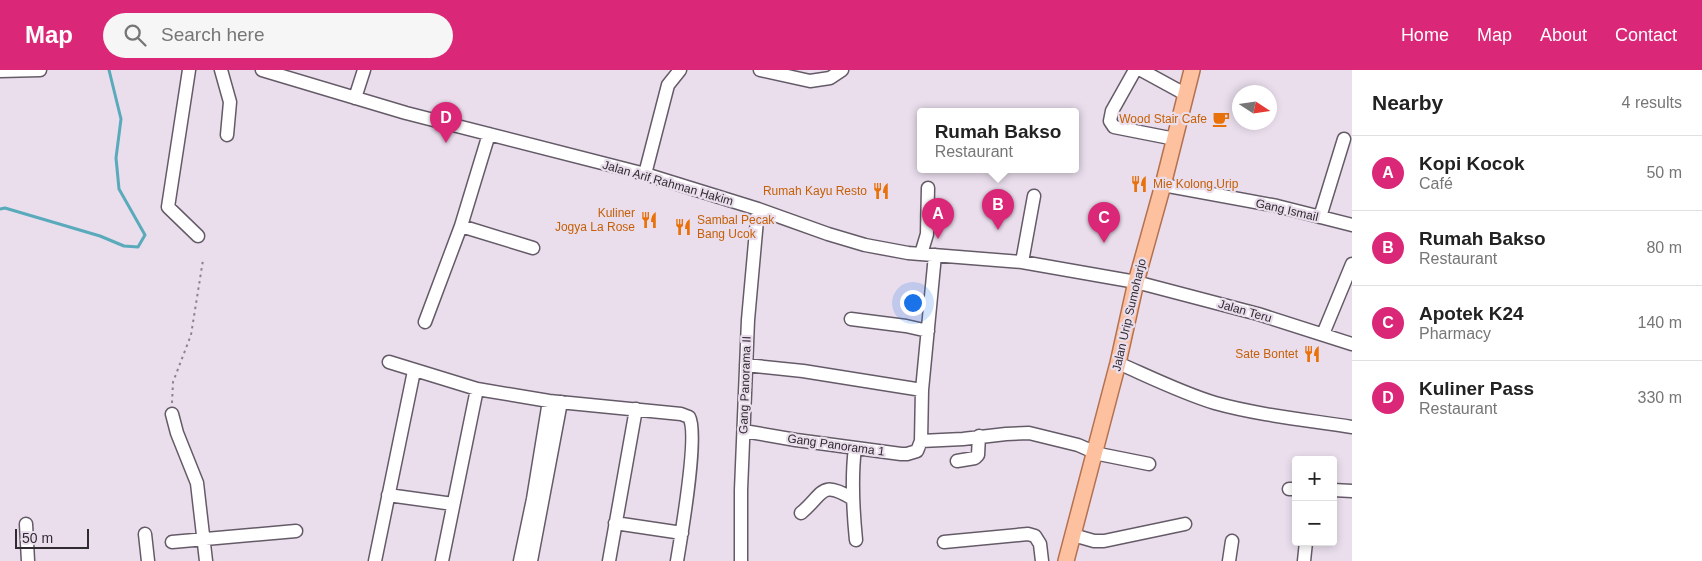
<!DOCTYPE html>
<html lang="en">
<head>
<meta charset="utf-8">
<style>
  body { margin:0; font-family:Helvetica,sans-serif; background:#f6f6f6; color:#222 }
  .controls { position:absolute; right:15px; bottom:15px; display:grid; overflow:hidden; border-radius:5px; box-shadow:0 2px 8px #0003 }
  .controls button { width:45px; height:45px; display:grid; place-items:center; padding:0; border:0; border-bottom:1px solid #e0e0e0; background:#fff; color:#222; font:25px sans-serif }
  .compass { position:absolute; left:1232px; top:15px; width:45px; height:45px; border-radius:50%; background:#fff; box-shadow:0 2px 8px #0003; rotate:102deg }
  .scale { position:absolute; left:15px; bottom:12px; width:74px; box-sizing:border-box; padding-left:5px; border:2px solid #302b31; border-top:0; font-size:14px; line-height:18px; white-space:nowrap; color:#302b31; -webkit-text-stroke:4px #eadeed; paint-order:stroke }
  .you { position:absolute; left:912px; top:232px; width:18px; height:18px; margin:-12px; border:4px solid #fff; border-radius:50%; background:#1a73e8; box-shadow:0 0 0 8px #1a73e833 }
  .badge { display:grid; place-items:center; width:32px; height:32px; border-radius:50%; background:#db2777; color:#fff; font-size:16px; font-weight:700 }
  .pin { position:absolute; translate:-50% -41px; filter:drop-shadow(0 1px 2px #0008) }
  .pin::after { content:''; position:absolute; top:26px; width:18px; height:15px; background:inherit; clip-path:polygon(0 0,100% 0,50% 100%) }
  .popup { position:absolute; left:917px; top:38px; width:162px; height:65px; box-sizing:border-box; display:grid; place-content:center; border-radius:5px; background:#fff; filter:drop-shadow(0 1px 4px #0005); font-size:16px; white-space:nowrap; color:#767676 }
  .popup b { font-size:19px; color:#222 }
  .popup::after { content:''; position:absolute; left:50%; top:100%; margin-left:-10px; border:10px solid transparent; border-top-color:#fff }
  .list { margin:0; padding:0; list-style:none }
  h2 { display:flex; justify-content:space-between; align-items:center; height:65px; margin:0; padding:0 20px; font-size:21px }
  h2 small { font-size:16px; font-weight:400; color:#767676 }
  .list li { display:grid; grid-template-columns:32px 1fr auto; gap:15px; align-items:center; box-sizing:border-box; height:75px; padding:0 20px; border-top:1px solid #e0e0e0 }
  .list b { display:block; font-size:19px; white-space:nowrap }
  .list p { margin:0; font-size:16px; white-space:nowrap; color:#767676 }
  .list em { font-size:16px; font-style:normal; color:#767676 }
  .icon { flex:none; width:28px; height:28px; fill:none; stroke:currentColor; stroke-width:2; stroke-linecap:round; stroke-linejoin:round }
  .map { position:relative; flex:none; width:1352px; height:491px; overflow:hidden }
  header { display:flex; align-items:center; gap:30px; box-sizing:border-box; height:70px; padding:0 25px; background:#db2777; color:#fff }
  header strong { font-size:24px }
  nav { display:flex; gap:28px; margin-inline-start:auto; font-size:18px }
  .search { width:350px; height:45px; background:#f6f6f6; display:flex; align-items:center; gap:12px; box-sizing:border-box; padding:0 18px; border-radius:28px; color:#767676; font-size:19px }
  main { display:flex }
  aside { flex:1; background:#fff }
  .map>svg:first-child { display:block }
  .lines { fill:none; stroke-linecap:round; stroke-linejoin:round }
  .stream { stroke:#59aaba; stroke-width:3 }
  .minor-casing { stroke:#655b68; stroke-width:15 }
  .major-casing { stroke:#b47150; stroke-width:18 }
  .path { stroke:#8a828c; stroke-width:2; stroke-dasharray:2.5 4; stroke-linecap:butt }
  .minor { stroke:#fff; stroke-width:12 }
  .major { stroke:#fdc1a0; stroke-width:15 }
  .labels { text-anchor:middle; stroke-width:4.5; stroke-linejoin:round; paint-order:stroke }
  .food-label { font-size:12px; fill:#c56008; stroke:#eadeed; text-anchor:end }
  .street-label { font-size:12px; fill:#302b31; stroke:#eadeed }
</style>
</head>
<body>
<header>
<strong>Map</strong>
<div class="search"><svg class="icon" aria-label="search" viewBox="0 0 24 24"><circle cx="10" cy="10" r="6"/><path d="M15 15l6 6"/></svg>Search here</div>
<nav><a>Home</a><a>Map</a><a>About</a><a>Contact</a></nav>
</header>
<main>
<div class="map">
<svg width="1352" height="491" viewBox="0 0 1352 491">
  <rect width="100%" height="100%" fill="#eadeed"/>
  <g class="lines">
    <!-- stream -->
    <path class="stream" d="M0,139L5,138L100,166L124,176L138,177L145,165L119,119L116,88L121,49L109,0"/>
    <!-- minor casing -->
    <g class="minor-casing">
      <path id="minor" d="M189,0L168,137L198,166
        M221,0L230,32L227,65
        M262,0L406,43L645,104L758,139L828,164L865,175L908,183L1022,192L1136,212L1258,244L1352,274
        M760,0L810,11L830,8L842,0
        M1135,0L1112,41L1110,51L1114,57L1175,69
        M1141,0L1185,24
        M0,1L40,0
        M355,28L364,0
        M489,64L461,156L533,178
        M645,104L668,15L680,0
        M1163,115L1277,136L1352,155
        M1320,147L1344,69
        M921,184L927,164L928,118
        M1022,192L1034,126
        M851,249L906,256L928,261
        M425,252L461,156
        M1323,264L1352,194
        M389,292L477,319L549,331L681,344L689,347C699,363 681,467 677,491
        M1118,293C1150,307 1182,323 1215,333C1258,345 1307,350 1352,357
        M746,295L803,301L922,320
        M172,344L177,363L197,413L206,491
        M744,361L796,370L901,384H907L917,381L921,371L922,320L935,185
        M921,371L963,369L1006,364L1029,363L1078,375L1094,382
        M855,378C851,409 853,440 856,470
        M1094,383L1149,394
        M957,391L975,388L978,385L979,366
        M1289,419H1296
        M1333,420L1352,421
        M388,425L453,434
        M801,443C824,424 820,409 853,429
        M615,453L682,463
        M26,454L28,491
        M145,464L148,491
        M1073,465L1094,471H1104L1185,454
        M172,472L296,461
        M944,472L1028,464L1035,466L1040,474L1042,491
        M375,491L414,301
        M442,491L477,319
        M520,491L533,429L549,331
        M531,491L561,332
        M609,491L636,339
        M741,491V420L748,250L758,139
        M1229,491L1232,471
        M1304,491L1306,472"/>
    </g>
    <!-- major casing -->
    <g class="major-casing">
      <path id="major" d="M1066,491L1118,293L1136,212L1163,115L1192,0"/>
    </g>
    <!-- path -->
    <path class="path" d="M172,333L173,312L191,265L203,190"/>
    <!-- minor -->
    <use href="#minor" class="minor"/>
    <!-- major -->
    <use href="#major" class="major"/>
  </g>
  <!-- icons -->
  <defs>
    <g id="cafe-bare" transform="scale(1.35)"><path d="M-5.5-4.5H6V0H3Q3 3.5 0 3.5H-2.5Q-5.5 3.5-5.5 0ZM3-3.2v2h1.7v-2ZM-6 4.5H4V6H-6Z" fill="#e8710a" stroke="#eadeed" stroke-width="2.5" paint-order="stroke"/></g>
    <g id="restaurant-bare" transform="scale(1.35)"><path d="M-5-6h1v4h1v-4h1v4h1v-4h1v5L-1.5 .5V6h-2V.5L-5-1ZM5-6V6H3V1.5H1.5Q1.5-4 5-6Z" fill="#e8710a" stroke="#eadeed" stroke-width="2.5" paint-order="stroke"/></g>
  </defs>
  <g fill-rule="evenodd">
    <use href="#cafe-bare" x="1221" y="49"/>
    <use href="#restaurant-bare" x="1139" y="114"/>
    <use href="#restaurant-bare" x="881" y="121"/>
    <use href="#restaurant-bare" x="649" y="150"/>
    <use href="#restaurant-bare" x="683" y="157"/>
    <use href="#restaurant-bare" x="1312" y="284"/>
  </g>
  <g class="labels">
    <!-- food labels -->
    <g class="food-label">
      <text x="1207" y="53">Wood Stair Cafe</text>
      <text x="1153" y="118" text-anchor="start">Mie Kolong Urip</text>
      <text x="867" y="125">Rumah Kayu Resto</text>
      <text x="635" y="147">Kuliner<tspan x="635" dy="14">Jogya La Rose</tspan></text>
      <text x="697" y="154" text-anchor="start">Sambal Pecak<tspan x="697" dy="14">Bang Ucok</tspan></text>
      <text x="1298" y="288">Sate Bontet</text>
    </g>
    <!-- street labels -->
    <g class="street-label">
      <text transform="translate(668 113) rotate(16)" y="4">Jalan Arif Rahman Hakim</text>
      <text transform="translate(1287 140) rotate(13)" y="4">Gang Ismail</text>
      <text transform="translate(1245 241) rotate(16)" y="4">Jalan Teru</text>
      <text transform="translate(1129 245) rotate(-77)" y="4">Jalan Urip Sumoharjo</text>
      <text transform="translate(745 315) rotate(-88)" y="4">Gang Panorama II</text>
      <text transform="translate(836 375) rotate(8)" y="4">Gang Panorama 1</text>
    </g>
  </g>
</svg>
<div class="controls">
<button>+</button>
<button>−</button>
</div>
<svg class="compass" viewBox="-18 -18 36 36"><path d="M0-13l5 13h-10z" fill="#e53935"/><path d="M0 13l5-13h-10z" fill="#767676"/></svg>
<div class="scale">50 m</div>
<div class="you"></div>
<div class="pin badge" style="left:938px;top:169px">A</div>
<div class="pin badge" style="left:998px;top:160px">B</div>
<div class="popup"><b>Rumah Bakso</b>Restaurant</div>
<div class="pin badge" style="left:1104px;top:173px">C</div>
<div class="pin badge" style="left:446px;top:73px">D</div>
</div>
<aside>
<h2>Nearby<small>4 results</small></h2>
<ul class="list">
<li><span class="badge">A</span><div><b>Kopi Kocok</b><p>Café</p></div><em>50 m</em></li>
<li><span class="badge">B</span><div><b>Rumah Bakso</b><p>Restaurant</p></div><em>80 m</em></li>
<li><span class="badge">C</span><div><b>Apotek K24</b><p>Pharmacy</p></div><em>140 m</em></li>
<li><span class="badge">D</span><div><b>Kuliner Pass</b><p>Restaurant</p></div><em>330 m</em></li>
</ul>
</aside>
</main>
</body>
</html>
